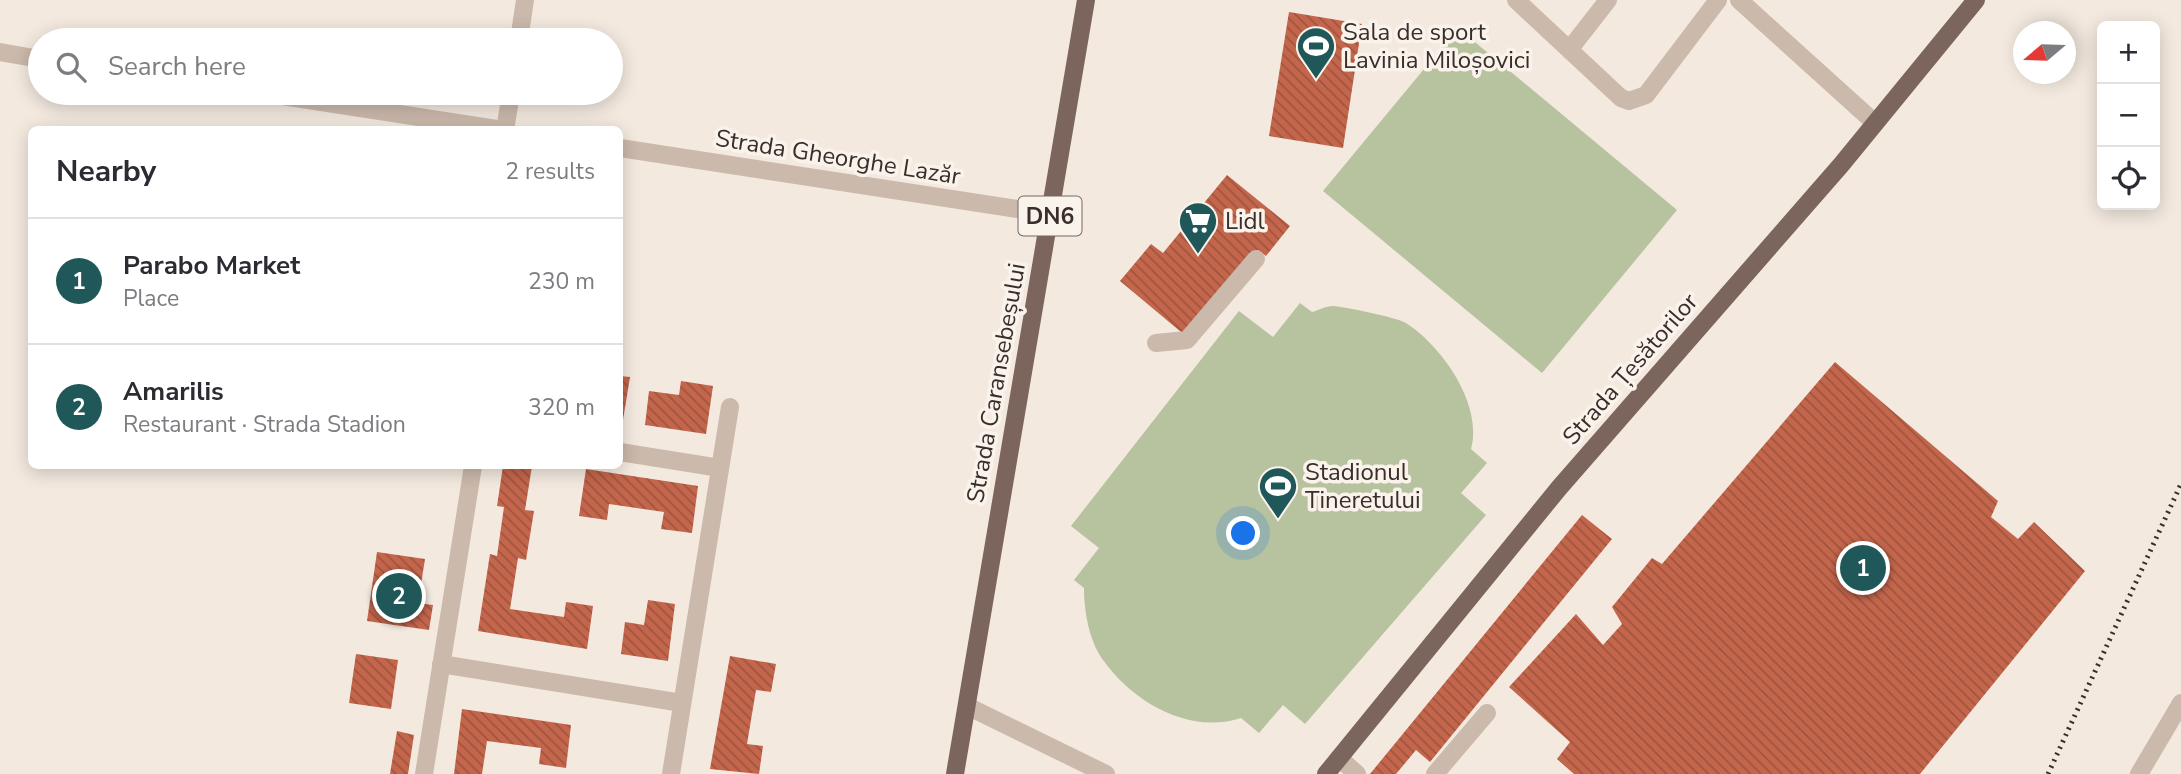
<!DOCTYPE html>
<html lang="en">
<head>
<meta charset="utf-8">
<style>
  body { margin:0; font-family:"Nunito Sans",sans-serif; background:#f2f2f3; color:#2b2b33 }
  .controls { position:absolute; right:21px; top:21px; display:grid; overflow:hidden; border-radius:10px; box-shadow:0 4px 18px #0003 }
  .controls button { width:63px; height:63px; display:grid; place-items:center; padding:0; border:0; border-bottom:2px solid #e1e1e2; background:#fff; color:#2b2b33; font:35px sans-serif }
  .compass { position:absolute; left:2013px; top:21px; width:63px; height:63px; border-radius:50%; background:#fff; box-shadow:0 4px 18px #0003; rotate:251deg }
  .you { position:absolute; left:1244px; top:534px; width:24px; height:24px; margin:-18px; border:5px solid #fff; border-radius:50%; background:#1a73e8; box-shadow:0 0 0 10px #1a73e833 }
  .badge { display:grid; place-items:center; width:46px; height:46px; border-radius:50%; background:#20585a; color:#fff; font-size:23px; font-weight:700 }
  .pin { position:absolute; translate:-50% -50%; border:4px solid #fff; box-shadow:0 2px 7px #0006 }
  .list { margin:0; padding:0; list-style:none }
  h2 { display:flex; justify-content:space-between; align-items:center; height:91px; margin:0; padding:0 28px; font-size:30px }
  h2 small { font-size:23px; font-weight:400; color:#7c7c81 }
  .list li { display:grid; grid-template-columns:46px 1fr auto; gap:21px; align-items:center; box-sizing:border-box; height:126px; padding:0 28px; border-top:2px solid #e1e1e2 }
  .list b { display:block; font-size:26px; white-space:nowrap }
  .list p { margin:0; font-size:23px; white-space:nowrap; color:#7c7c81 }
  .list em { font-size:23px; font-style:normal; color:#7c7c81 }
  .icon { flex:none; width:38px; height:38px; fill:none; stroke:currentColor; stroke-width:2; stroke-linecap:round; stroke-linejoin:round }
  .map { position:relative; flex:none; width:2181px; height:774px; overflow:hidden }
  .search { position:absolute; background:#fff; box-shadow:0 4px 18px #0003; left:28px; top:28px; width:595px; height:77px; display:flex; align-items:center; gap:18px; box-sizing:border-box; padding:0 24px; border-radius:38px; color:#7c7c81; font-size:26px }
  .panel { position:absolute; background:#fff; box-shadow:0 4px 18px #0003; left:28px; top:126px; width:595px; height:343px; border-radius:10px }
  .map>svg:first-child { display:block }
  .green { fill:#b7c29f }
  .building { fill:url(#building-back-hatch) }
  .lines { fill:none; stroke-linecap:round; stroke-linejoin:round }
  .minor { stroke:#cbb9ab; stroke-width:18 }
  .major { stroke:#7b655c; stroke-width:18 }
  .rail { stroke:#392e2a; stroke-width:5; stroke-dasharray:2 5; stroke-linecap:butt }
  .labels { text-anchor:middle; stroke-width:7; stroke-linejoin:round; paint-order:stroke }
  .shield { fill:#faf3ec; stroke:#736964; stroke-width:2 }
  .shield-label { font-size:23px; font-weight:bold; fill:#392e2a }
  .poi-label { font-size:24px; fill:#392e2a; stroke:#faf3ec; text-anchor:start }
  .street-label { font-size:24px; fill:#392e2a; stroke:#faf3ec }
</style>
</head>
<body>
<div class="map">
<svg width="2181" height="774" viewBox="0 0 2181 774">
  <defs>
    <pattern id="building-back-hatch" width="6" height="6" patternUnits="userSpaceOnUse" patternTransform="scale(1.75)"><rect width="6" height="6" fill="#c4664c"/><path d="M-1 5l2 2M0 0l6 6M5-1l2 2" fill="none" stroke="#a0543f"/></pattern>
  </defs>
  <rect width="100%" height="100%" fill="#f3e9df"/>
  <!-- green -->
  <path class="green" d="M1458,28L1677,210L1542,373L1323,191Z
    M1300,303L1312,312C1319,310 1326,306 1333,306C1346,307 1395,317 1406,323C1443,347 1483,405 1471,449L1487,463L1461,493L1486,515L1305,724L1283,705L1259,733L1241,718C1189,735 1133,702 1103,660C1089,641 1084,610 1084,588L1074,580L1099,548L1071,526L1239,311L1273,337Z"/>
  <!-- building -->
  <path class="building" d="M1289,12L1362,24L1343,148L1269,136Z
    M1227,175L1290,226L1266,256L1258,250L1187,337L1120,281L1151,244L1163,253Z
    M1835,362L1998,501L1991,517L2018,539L2034,522L2085,571L1920,774H1574L1557,759L1570,742L1509,687L1576,614L1603,645L1622,624L1612,607L1652,558L1662,564Z
    M620,376L630,377L623,420H620Z
    M681,381L713,386L706,434L645,425L649,391L679,395Z
    M503,466H532L525,510L534,511L526,560L518,558L510,609L564,617L566,602L593,606L587,649L478,631L490,554L497,556L504,507L497,506Z
    M586,469L698,486L692,533L661,529L664,512L609,504L607,520L579,516Z
    M1582,515L1612,539L1430,762L1416,750L1396,774H1370Z
    M377,552L425,559L418,603L433,605L429,630L367,621Z
    M648,600L675,604L668,661L621,654L625,622L644,625Z
    M356,654L398,660L391,709L349,703Z
    M730,656L776,664L771,692L756,690L747,744L763,746L759,774L710,769Z
    M462,709L571,725L566,768L539,764L541,748L487,741L482,774H454Z
    M397,731L414,735L408,774H390Z"/>
  <g class="lines">
    <!-- minor -->
    <path class="minor" d="M1516,0L1621,98L1629,101L1646,95L1718,0
      M1739,0L1875,123
      M519,40L525,0
      M1569,50L1608,0
      M0,52L40,59
      M263,93L503,130
      M505,130L511,93
      M620,148L1050,214
      M1156,343L1187,340L1256,259
      M620,452L720,468
      M441,664L682,703
      M967,706L1106,774
      M1339,758L1357,774
      M424,774L473,466
      M671,774L730,407
      M1435,774L1487,713
      M2139,774L2181,703"/>
    <!-- major -->
    <path class="major" d="M955,774L1086,0
      M1326,774L1559,488L1841,165L1976,0"/>
    <!-- rail -->
    <path class="rail" d="M2048,774L2181,484"/>
  </g>
  <!-- icons -->
  <defs>
    <g id="stadium-pin" transform="scale(2.0125)"><path d="M0 17L-7.5 6A9.5 9.5 0 1 1 7.5 6Z" fill="#20585a" stroke="#faf3ec"/><path d="M0-5a6.5 5 0 1 0 0 10a6.5 5 0 1 0 0-10ZM-3.5-1.8h7v3.6h-7Z" fill="#fff"/></g>
    <g id="supermarket-pin" transform="scale(2.0125)"><path d="M0 17L-7.5 6A9.5 9.5 0 1 1 7.5 6Z" fill="#20585a" stroke="#faf3ec"/><path d="M-6-5.5h2.5l.6 2H6L4.5 2H-2.5L-4.4-4H-6ZM-1.5 3.2a1.3 1.3 0 1 0 .1 0ZM3 3.2a1.3 1.3 0 1 0 .1 0Z" fill="#fff"/></g>
  </defs>
  <g fill-rule="evenodd">
    <use href="#stadium-pin" x="1316" y="46"/>
    <use href="#supermarket-pin" x="1198" y="221"/>
    <use href="#stadium-pin" x="1278" y="486"/>
  </g>
  <g class="labels">
    <!-- shield labels -->
    <rect class="shield" x="1018.5" y="196.5" width="63" height="39" rx="5"/>
    <g class="shield-label">
      <text x="1050" y="224">DN6</text>
    </g>
    <!-- poi labels -->
    <g class="poi-label">
      <text x="1343" y="40">Sala de sport<tspan x="1343" dy="28">Lavinia Miloșovici</tspan></text>
      <text x="1225" y="229">Lidl</text>
      <text x="1305" y="480">Stadionul<tspan x="1305" dy="28">Tineretului</tspan></text>
    </g>
    <!-- street labels -->
    <g class="street-label">
      <text transform="translate(838 157) rotate(9)" y="8">Strada Gheorghe Lazăr</text>
      <text transform="translate(1630 369) rotate(-49)" y="8">Strada Țesătorilor</text>
      <text transform="translate(996 383) rotate(-80)" y="8">Strada Caransebeșului</text>
    </g>
  </g>
</svg>
<div class="controls">
<button>+</button>
<button>−</button>
<button><svg class="icon" aria-label="locate" viewBox="0 0 24 24"><circle cx="12" cy="12" r="6"/><path d="M12 2v4M12 18v4M2 12h4M18 12h4"/></svg></button>
</div>
<svg class="compass" viewBox="-18 -18 36 36"><path d="M0-13l5 13h-10z" fill="#e53935"/><path d="M0 13l5-13h-10z" fill="#7c7c81"/></svg>
<div class="you"></div>
<div class="pin badge" style="left:1863px;top:568px">1</div>
<div class="pin badge" style="left:399px;top:596px">2</div>
<div class="search"><svg class="icon" aria-label="search" viewBox="0 0 24 24"><circle cx="10" cy="10" r="6"/><path d="M15 15l6 6"/></svg>Search here</div>
<section class="panel">
<h2>Nearby<small>2 results</small></h2>
<ul class="list">
<li><span class="badge">1</span><div><b>Parabo Market</b><p>Place</p></div><em>230 m</em></li>
<li><span class="badge">2</span><div><b>Amarilis</b><p>Restaurant · Strada Stadion</p></div><em>320 m</em></li>
</ul>
</section>
</div>
</body>
</html>
